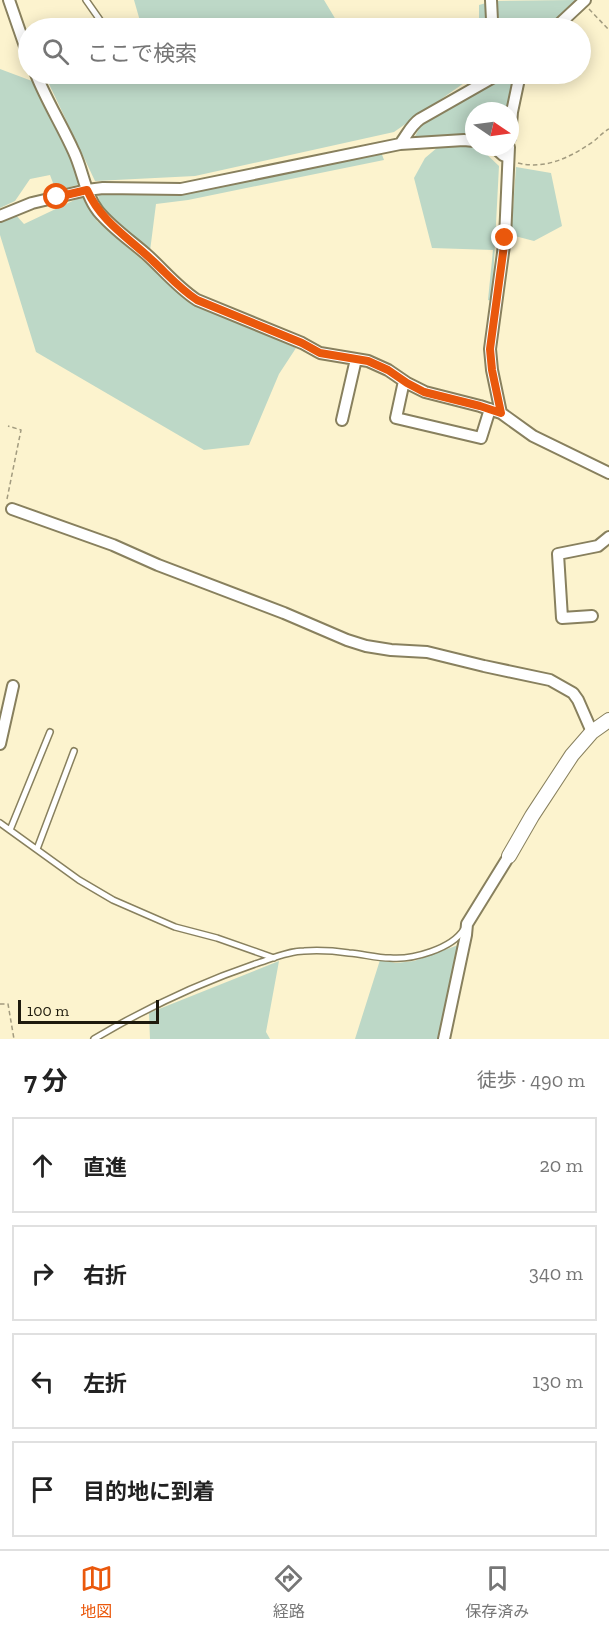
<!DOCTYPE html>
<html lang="ja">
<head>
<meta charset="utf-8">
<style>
  body { margin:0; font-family:"Zilla Slab","Noto Sans JP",serif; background:#f2f2f2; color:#222 }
  .compass { position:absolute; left:465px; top:102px; width:54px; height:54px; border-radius:50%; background:#fff; box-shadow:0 3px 15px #0003; rotate:103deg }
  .scale { position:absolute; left:18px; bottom:15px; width:141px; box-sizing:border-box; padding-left:6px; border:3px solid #1e1a0d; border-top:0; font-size:16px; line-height:21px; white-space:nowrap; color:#1e1a0d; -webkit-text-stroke:4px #fcf3ce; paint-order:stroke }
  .stop { position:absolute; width:18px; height:18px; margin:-14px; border:4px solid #ea580c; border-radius:50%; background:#fff }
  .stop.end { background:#ea580c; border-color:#fff; box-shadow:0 2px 6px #0008 }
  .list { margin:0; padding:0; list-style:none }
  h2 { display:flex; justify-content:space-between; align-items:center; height:78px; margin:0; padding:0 24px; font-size:26px }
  h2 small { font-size:20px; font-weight:400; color:#767676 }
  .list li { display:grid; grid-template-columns:39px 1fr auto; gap:18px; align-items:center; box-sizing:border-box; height:96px; margin:0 12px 12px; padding:0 12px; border:2px solid #e0e0e0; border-radius:0px }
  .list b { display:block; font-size:22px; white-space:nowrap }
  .list em { font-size:20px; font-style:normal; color:#767676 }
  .icon { flex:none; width:33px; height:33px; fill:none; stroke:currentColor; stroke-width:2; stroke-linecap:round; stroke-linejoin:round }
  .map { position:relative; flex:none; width:609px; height:1039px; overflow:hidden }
  .search { position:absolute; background:#fff; box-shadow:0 3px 15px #0003; left:18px; right:18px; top:18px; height:66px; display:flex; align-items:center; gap:15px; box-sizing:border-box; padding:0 21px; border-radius:33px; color:#767676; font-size:22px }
  .sheet { height:510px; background:#fff }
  nav { display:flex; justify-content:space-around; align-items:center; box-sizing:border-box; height:84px; border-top:2px solid #e0e0e0; background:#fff; font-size:16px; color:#767676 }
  nav a { display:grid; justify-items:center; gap:3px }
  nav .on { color:#ea580c }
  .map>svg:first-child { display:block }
  .green { fill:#bdd8c7 }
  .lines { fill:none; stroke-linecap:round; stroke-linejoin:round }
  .service-casing { stroke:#88805e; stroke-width:8 }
  .minor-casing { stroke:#88805e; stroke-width:14 }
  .tertiary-casing { stroke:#88805e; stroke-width:16 }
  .path { stroke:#a29b7f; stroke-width:1.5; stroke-dasharray:4.5 3; stroke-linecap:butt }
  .service { stroke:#fff; stroke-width:5 }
  .minor { stroke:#fff; stroke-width:10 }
  .tertiary { stroke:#fff; stroke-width:14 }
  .route { stroke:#ea580c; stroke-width:8 }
</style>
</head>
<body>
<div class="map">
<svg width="609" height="1039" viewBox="0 0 609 1039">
  <rect width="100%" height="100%" fill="#fcf3ce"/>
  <!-- green -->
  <path class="green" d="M134,0H324L336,20H435L447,28H142Z
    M574,0L577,3L551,28H502L494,1Z
    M486,3L491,28H466L479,23V5Z
    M0,69L32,81L71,156L80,184L56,191L50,175L30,179L15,201L0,208Z
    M79,74H483L467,81L394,132L195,176L95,181L49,84Z
    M511,74H513V82L508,111H474V135L414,138L422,123Z
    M438,147H479L499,166L492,301L488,300L493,250L432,248L414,178L425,158Z
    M381,152L384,160L188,200L156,204L150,251C136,238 99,214 98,195L183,193Z
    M516,167L551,173L562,226L534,241L511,235Z
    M83,196L97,221L187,299L296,348L279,374L249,445L204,450L36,352L0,235V221L14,213L24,224Z
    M461,944L440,1039H355L380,960L396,963L414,961Z
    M279,961L266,1032L270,1039H150L149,1013Z"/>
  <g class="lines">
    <!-- service casing -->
    <g class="service-casing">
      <path id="service" d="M86,0L100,20
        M0,823L79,880L113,900L175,927L217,938L274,958
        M10,830L50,732
        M37,849L74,751
        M94,1039C146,1008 199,983 255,964C271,959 288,951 304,951C318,950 335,951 349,953C363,954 376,958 390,958C412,960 452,949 464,929"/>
    </g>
    <!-- minor casing -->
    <g class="minor-casing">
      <path id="minor" d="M9,0L28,55
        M491,0L492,20L495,28
        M555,28L585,0
        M36,74C46,100 62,125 74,152C83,171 85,194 98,211C112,228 130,240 146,254C163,269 177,287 197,300L302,343L320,353L368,361L388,370L407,383L425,392L480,406L501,413L533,436L609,473
        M510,138L512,112L520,74
        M400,144C407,135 411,125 420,119L499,74
        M494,147L503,155L508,157
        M0,216L32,203L87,190L103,188L181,189L400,144L464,140L474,141
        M404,381L396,418L481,438L490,409
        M501,413L492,370L490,349L505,238L509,147
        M342,420L356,359
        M12,509L113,545L158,565L284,613L347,640L366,646L391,650L427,652L484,666L550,680L573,693L578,700L592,732
        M592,616L562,618L558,554L598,546L609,537
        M0,744L13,686
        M444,1039L466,935L467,924L509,856"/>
    </g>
    <!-- tertiary casing -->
    <g class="tertiary-casing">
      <path id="tertiary" d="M509,856L532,816L572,755L592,732L609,720"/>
    </g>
    <!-- path -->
    <path class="path" d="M589,9L609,30
      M518,163C546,170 571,157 594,141C599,137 603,132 609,129
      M7,499L21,430L8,426
      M0,1004H8L14,1039"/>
    <!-- service -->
    <use href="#service" class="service"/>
    <!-- minor -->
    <use href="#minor" class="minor"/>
    <!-- tertiary -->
    <use href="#tertiary" class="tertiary"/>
  </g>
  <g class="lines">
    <!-- route -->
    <path class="route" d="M57,197L87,190C102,223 129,238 154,262C168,275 180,289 197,300L302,343L320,353L368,361L388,370L407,383L424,392L480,406L501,413L492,370L490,349L505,238"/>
  </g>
</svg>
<svg class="compass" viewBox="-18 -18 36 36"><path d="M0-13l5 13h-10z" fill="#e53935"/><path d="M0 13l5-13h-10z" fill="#767676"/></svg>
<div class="scale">100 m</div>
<div class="stop" style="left:57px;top:197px"></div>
<div class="stop end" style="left:505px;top:238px"></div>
<div class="search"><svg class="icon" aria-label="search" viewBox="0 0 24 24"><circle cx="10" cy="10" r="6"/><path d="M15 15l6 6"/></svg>ここで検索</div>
</div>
<section class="sheet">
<h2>7 分<small>徒歩 · 490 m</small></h2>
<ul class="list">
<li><svg class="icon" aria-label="ahead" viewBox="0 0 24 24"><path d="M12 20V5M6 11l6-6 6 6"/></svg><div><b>直進</b></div><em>20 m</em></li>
<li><svg class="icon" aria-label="right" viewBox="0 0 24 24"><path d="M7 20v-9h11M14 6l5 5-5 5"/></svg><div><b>右折</b></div><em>340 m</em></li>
<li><svg class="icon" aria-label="left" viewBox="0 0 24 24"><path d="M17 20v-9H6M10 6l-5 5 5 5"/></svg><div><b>左折</b></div><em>130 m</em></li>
<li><svg class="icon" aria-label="arrive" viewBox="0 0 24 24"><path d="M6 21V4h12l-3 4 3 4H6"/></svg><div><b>目的地に到着</b></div></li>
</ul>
</section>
<nav>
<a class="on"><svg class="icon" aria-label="map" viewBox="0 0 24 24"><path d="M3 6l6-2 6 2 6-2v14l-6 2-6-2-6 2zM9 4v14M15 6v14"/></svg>地図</a>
<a><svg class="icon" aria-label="directions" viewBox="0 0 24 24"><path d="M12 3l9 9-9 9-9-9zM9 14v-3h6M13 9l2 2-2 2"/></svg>経路</a>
<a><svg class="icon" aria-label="saved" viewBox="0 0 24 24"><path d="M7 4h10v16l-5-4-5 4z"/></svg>保存済み</a>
</nav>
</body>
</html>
